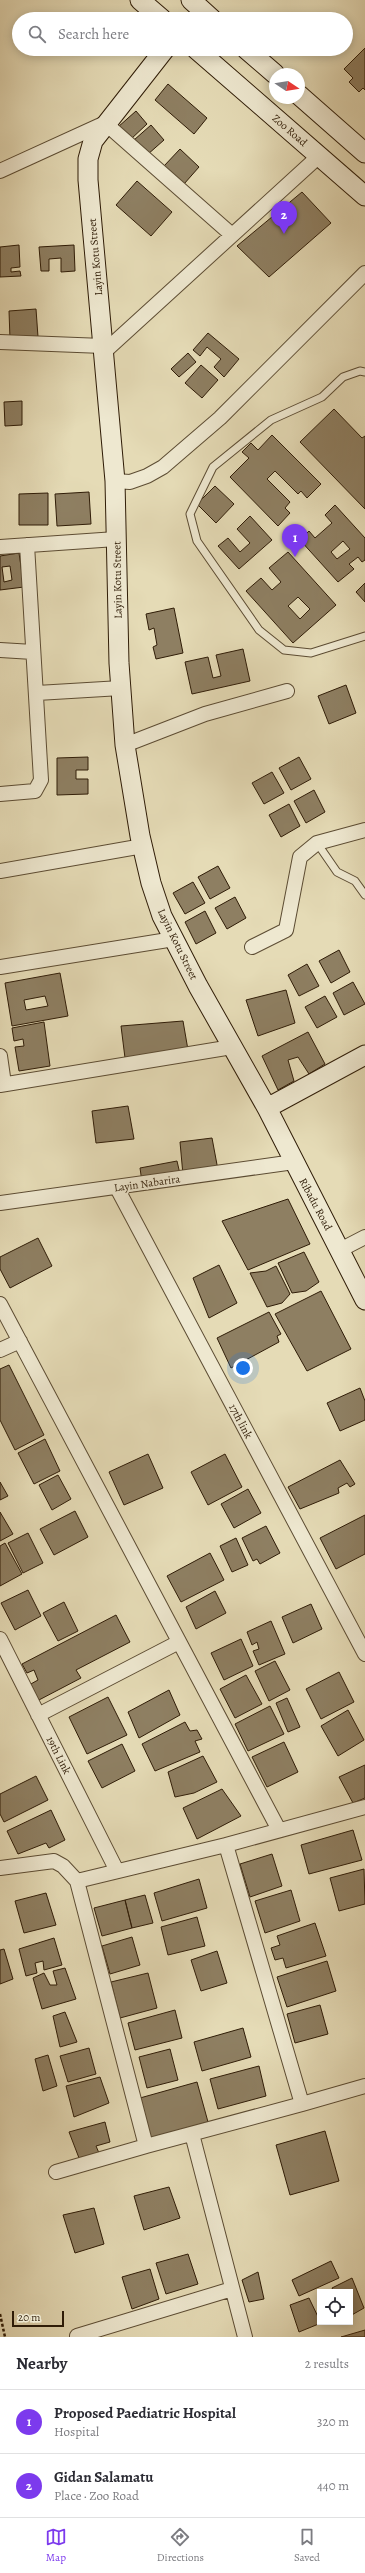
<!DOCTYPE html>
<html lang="en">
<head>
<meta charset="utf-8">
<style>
  body { margin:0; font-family:Alegreya,serif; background:#f2f2f3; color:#2b2b33 }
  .controls { position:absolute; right:12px; bottom:12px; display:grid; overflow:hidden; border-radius:0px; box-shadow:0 2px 10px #0003 }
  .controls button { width:36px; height:36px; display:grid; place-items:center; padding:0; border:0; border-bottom:1px solid #e1e1e2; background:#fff; color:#2b2b33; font:20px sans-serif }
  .compass { position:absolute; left:269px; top:68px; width:36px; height:36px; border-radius:50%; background:#fff; box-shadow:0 2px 10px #0003; rotate:102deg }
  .scale { position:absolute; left:12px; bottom:10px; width:52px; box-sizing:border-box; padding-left:4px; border:2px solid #2f1c07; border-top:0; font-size:11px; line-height:14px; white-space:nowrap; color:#2f1c07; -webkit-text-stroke:3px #eee8d0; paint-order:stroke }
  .you { position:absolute; left:243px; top:1368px; width:14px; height:14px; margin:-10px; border:3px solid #fff; border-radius:50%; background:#1a73e8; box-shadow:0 0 0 6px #1a73e833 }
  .badge { display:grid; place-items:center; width:26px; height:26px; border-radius:50%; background:#7c3aed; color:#fff; font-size:13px; font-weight:700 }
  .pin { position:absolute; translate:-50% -33px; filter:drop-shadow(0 1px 2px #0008) }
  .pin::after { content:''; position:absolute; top:21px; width:14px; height:12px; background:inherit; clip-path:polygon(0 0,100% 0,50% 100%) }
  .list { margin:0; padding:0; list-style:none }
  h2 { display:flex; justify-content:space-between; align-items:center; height:52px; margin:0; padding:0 16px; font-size:17px }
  h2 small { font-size:13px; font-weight:400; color:#7c7c81 }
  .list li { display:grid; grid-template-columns:26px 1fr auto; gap:12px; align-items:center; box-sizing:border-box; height:64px; padding:0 16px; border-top:1px solid #e1e1e2 }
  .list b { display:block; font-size:15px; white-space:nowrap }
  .list p { margin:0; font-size:13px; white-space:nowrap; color:#7c7c81 }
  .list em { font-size:13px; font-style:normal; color:#7c7c81 }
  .icon { flex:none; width:22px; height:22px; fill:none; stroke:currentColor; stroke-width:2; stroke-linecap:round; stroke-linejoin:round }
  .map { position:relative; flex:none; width:365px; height:2337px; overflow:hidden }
  .search { position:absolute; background:#fff; box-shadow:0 2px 10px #0003; left:12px; right:12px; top:12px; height:44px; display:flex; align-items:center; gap:10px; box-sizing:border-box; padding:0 14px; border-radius:22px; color:#7c7c81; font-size:15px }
  .sheet { height:180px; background:#fff }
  nav { display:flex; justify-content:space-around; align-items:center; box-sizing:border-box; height:56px; border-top:1px solid #e1e1e2; background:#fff; font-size:11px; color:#7c7c81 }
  nav a { display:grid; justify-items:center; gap:2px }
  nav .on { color:#7c3aed }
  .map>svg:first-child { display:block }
  .building { fill:#8e7f62; stroke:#2f1c07; fill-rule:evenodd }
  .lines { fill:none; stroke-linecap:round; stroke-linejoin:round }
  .lane-casing { stroke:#5c4c33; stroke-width:9 }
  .street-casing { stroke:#5c4c33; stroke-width:16 }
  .secondary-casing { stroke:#2f1c07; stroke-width:21 }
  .path { stroke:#2f1c07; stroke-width:2.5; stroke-dasharray:3 2; stroke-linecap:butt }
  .lane { stroke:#eee8d0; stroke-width:7 }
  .street { stroke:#eee8d0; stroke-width:14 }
  .secondary { stroke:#eee8d0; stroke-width:19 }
  .labels { text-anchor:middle; stroke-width:4; stroke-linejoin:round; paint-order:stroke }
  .street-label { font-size:11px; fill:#2f1c07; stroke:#eee8d0 }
</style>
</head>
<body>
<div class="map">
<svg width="365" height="2337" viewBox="0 0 365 2337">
  <rect width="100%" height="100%" fill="#e5dbb6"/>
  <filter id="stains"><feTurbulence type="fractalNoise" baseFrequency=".005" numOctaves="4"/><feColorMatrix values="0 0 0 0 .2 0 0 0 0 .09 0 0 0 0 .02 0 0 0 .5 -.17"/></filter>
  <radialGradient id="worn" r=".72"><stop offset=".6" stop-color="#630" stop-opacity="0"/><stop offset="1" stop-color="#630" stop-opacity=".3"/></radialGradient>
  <!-- building -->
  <path class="building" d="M365,48V90L363,88L359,92L349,82L353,78L344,69Z
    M168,84L207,118L194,134L155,100Z
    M136,111L147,124L130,140L118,127Z
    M151,125L164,140L147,155L134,140Z
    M180,149L199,167L184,184L164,166Z
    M137,181L172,212L151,236L116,205Z
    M302,192L331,223L269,277L237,246Z
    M19,245L20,267L11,268V272L20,271L21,276L0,277V247Z
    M74,245L75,271L61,272V258L49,259V271H41L39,247Z
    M36,309L38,337L10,339L9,311Z
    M208,333L239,359L224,377L214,367L221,359L207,347L200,356L193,350Z
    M188,353L196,362L179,377L171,369Z
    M201,365L218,380L202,398L185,383Z
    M22,401V425L5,426L4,402Z
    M334,409L362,438L365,436V509L300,442Z
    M272,435L321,484L307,498L301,491L298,494L275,471L267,479L290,502L285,508L290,513L278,526L230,477L249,458L242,452L251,443L258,450Z
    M215,486L234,504L216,523L197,504Z
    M89,492L91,524L57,526L55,494Z
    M48,493V525H19V494Z
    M335,505L365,538V560L362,562L358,557L349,564L354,569L338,582L300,540L309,531L315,538L332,523L325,515ZM343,541L350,549L337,559L331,552Z
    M250,516L272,540L239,569L218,546L228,538L240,552L250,543L237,529Z
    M288,552L336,605L293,643L246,591L261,578L272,590L281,582L269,568ZM298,597L310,609L300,619L288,606Z
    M19,553L24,587L0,590V556ZM10,566L12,580L4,582L2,567Z
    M365,583V602L356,592Z
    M174,608L183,653L156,659L153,647L157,645L154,628L149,630L146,614Z
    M243,649L250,681L192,694L185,662L208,657L213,678L221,676L216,655Z
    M346,685L356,713L329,724L318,696Z
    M88,757V770H76V779H88V794L57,795V758Z
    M299,757L311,779L291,790L279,768Z
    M272,772L284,793L264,804L252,783Z
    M314,790L325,812L306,823L294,801Z
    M289,804L300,826L281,837L269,815Z
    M218,866L230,888L210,899L198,877Z
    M193,882L205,903L185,914L173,893Z
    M235,897L246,918L227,929L215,908Z
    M205,911L216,933L196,944L185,922Z
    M339,950L350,972L331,983L319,961Z
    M307,964L319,986L299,996L288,975Z
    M60,973L68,1016L12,1026L5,983ZM45,996L48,1006L26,1010L24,1000Z
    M353,982L365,1004L344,1015L333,993Z
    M286,990L295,1023L258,1036L246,1000Z
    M325,996L337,1017L317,1028L305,1007Z
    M183,1021L188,1050L125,1058L121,1026Z
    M44,1022L50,1066L19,1071L15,1047L24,1046L23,1039L14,1041L12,1028Z
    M308,1032L325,1064L309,1074L298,1057L288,1060L294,1081L278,1090L262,1056Z
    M128,1106L134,1139L96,1143L92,1111Z
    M212,1138L218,1170L183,1175L180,1142Z
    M177,1161L180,1174L142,1182L140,1168Z
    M288,1199L310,1244L248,1270L222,1221Z
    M38,1238L52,1266L10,1288L0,1269V1257Z
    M304,1252L319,1282L306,1291L292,1293L278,1263Z
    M219,1265L237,1303L209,1318L193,1278Z
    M276,1266L290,1294L282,1303L267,1307L250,1273L266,1271Z
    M321,1291L351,1349L307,1371L275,1314Z
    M269,1312L281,1334L277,1336L279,1342L231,1368L217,1338Z
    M9,1365L44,1435L15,1450L0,1420V1369Z
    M360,1388L365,1401V1420L340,1431L327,1403Z
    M45,1439L60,1471L34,1484L18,1453Z
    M148,1454L163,1488L124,1505L109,1472Z
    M225,1454L242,1487L208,1505L191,1472Z
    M340,1460L355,1484L350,1487L347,1483L338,1488L339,1493L300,1509L288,1487Z
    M58,1475L71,1499L52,1510L39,1485Z
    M0,1482L8,1496L0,1500Z
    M248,1489L261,1513L234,1528L221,1504Z
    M75,1511L88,1537L54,1555L40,1529Z
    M0,1512L13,1534L0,1541Z
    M365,1515V1554L336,1569L320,1538Z
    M266,1526L280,1553L260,1564L257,1559L253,1561L242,1538Z
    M28,1533L43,1563L23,1573L8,1543Z
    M236,1538L248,1565L232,1572L220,1546Z
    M5,1543L22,1574L0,1586V1546Z
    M210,1553L224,1580L181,1602L167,1576Z
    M28,1590L41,1616L15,1630L1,1603Z
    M215,1591L226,1613L196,1629L186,1607Z
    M64,1602L78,1631L58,1641L43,1613Z
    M311,1604L322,1629L293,1643L282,1617Z
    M116,1615L130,1642L76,1670L81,1678L37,1701L29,1685L38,1680L34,1670L27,1673L22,1664Z
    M271,1621L285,1654L259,1665L253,1651L259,1649L257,1642L252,1645L247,1632Z
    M241,1639L253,1666L224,1680L211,1653Z
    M275,1661L290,1690L269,1701L255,1671Z
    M339,1672L354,1702L321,1719L306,1689Z
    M246,1675L262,1704L235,1718L220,1689Z
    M169,1690L180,1715L139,1738L128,1712Z
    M108,1697L127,1735L87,1754L69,1717Z
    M287,1698L300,1727L288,1732L276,1703Z
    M270,1706L284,1734L248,1751L235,1724Z
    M348,1710L364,1740L338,1756L321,1726Z
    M185,1722L190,1731L197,1730L202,1739L195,1741L200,1752L155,1771L142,1744Z
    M284,1742L298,1772L267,1787L252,1757Z
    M122,1744L135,1771L102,1788L88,1761Z
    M203,1756L217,1782L194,1793L175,1797L168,1772Z
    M365,1765V1798L353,1803L339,1777Z
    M36,1776L48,1800L4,1822L0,1814V1794Z
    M222,1789L241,1816L197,1839L183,1808Z
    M51,1810L65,1840L49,1848L46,1843L18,1854L7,1831Z
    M353,1830L362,1860L309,1874L301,1845Z
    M272,1854L282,1886L250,1897L240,1864Z
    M364,1869L365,1904L339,1911L330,1878Z
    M199,1879L207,1908L162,1921L154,1893Z
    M291,1890L300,1921L265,1933L255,1901Z
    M46,1893L56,1925L24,1933L15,1901Z
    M145,1895L153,1923L132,1928L125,1900Z
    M125,1900L132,1928L102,1936L94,1908Z
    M197,1917L205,1946L168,1955L161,1927Z
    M315,1923L326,1956L286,1968L283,1958L275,1960L271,1948L280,1945L277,1936Z
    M132,1937L140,1965L110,1974L102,1946Z
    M54,1938L62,1965L44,1970L43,1961L35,1963L37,1973L26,1976L19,1949Z
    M4,1949L13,1979L0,1984V1950Z
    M217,1951L227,1983L201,1991L191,1960Z
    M327,1961L336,1991L287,2007L277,1977Z
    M65,1968L76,1999L42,2009L33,1978L44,1973L50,1985H57L53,1971Z
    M148,1973L157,2008L120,2018L111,1982Z
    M320,2005L328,2034L295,2043L287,2014Z
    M175,2010L182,2038L135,2050L128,2023Z
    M65,2012L77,2042L60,2047L53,2016Z
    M243,2028L251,2057L202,2071L194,2042Z
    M89,2048L96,2074L68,2082L60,2056Z
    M170,2049L178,2080L147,2088L139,2057Z
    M48,2055L57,2086L43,2091L35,2059Z
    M259,2066L266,2096L218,2109L210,2079Z
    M100,2077L109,2103L74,2117L66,2086Z
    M197,2082L208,2122L150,2138L140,2098Z
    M105,2122L110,2142L96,2146L99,2153L79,2158L69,2132Z
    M325,2131L339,2181L290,2195L276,2145Z
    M169,2187L180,2218L144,2230L134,2196Z
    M94,2208L104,2244L75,2253L63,2215Z
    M188,2254L198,2284L166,2294L156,2263Z
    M331,2261L339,2278L299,2296L292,2280Z
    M150,2269L159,2299L132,2309L122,2277Z
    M258,2272L264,2299L249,2302L242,2280Z
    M352,2278L364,2308L350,2316V2292H334L332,2288Z
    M309,2298L321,2323L299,2332L290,2305Z
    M365,2330V2337H341Z"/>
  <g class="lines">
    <!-- lane casing -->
    <g class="lane-casing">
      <path id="lane" d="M365,372L360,371L343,377L322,397L271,420L213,467L190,514L197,541L259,630L284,650L311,653L365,636
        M317,843L337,872L355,881L365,895"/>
    </g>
    <!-- street casing -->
    <g class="street-casing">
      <path id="street" d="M0,171L105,123L232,235
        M0,342L103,346
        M104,352L319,156
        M115,481L130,482L147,476L163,467L220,418L365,273
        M0,547L116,539
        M0,650L33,652
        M37,693L121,688
        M125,745L205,714L287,691
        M0,794L35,791L41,780L27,545
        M0,871L143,846
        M252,947L286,930L300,857L317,843L365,830
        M0,967L174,939
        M0,1056L4,1084
        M0,1085L232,1047
        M117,1188L365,1654
        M0,1203L294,1162
        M340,1250L365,1237
        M0,1304L279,1830
        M0,1350L20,1341
        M0,1639L117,1871
        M38,1715L179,1642
        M365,1807L226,1845L302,2104L365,2086
        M0,1868L54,1861L63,1866L77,1881L226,1845
        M77,1881L146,2146L302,2104
        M192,2134L245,2337
        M56,2172L146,2146
        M77,2336L232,2289"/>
    </g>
    <!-- secondary casing -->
    <g class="secondary-casing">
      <path id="secondary" d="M140,0L162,19
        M191,0L212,19
        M165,49L93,141L88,159V180L115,481L119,663L125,745L140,836L151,883L162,916L198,986L267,1108L365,1300
        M196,49L365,196
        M246,49L275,74
        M299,95L365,153
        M267,1108L365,1055"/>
    </g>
    <!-- path -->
    <path class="path" d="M0,2314L5,2337"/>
    <!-- lane -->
    <use href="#lane" class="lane"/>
    <!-- street -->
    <use href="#street" class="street"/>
    <!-- secondary -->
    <use href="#secondary" class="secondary"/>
  </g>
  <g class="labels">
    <!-- street labels -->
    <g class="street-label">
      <text transform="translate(290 130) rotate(41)" y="4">Zoo Road</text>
      <text transform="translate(95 257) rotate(-95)" y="4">Layin Kotu Street</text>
      <text transform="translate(117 580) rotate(-91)" y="4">Layin Kotu Street</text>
      <text transform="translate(178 944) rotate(64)" y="4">Layin Kotu Street</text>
      <text transform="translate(147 1183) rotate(-8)" y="4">Layin Nabarira</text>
      <text transform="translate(316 1204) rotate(62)" y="4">Ribadu Road</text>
      <text transform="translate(241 1421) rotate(62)" y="4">17th link</text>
      <text transform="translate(59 1755) rotate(63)" y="4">19th Link</text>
    </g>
  </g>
  <rect width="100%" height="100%" filter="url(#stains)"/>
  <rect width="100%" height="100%" fill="url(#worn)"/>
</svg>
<div class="controls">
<button><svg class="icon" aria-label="locate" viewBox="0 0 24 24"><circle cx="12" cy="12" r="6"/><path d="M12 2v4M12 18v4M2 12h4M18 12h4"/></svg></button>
</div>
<svg class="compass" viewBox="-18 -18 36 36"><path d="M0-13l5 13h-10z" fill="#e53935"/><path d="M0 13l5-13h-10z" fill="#7c7c81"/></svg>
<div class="scale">20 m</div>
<div class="you"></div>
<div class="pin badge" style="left:295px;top:557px">1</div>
<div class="pin badge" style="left:284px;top:234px">2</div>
<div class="search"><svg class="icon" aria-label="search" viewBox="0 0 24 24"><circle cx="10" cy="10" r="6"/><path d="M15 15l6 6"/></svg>Search here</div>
</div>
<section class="sheet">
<h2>Nearby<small>2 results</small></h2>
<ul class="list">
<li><span class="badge">1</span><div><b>Proposed Paediatric Hospital</b><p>Hospital</p></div><em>320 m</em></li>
<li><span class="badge">2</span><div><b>Gidan Salamatu</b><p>Place · Zoo Road</p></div><em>440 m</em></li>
</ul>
</section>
<nav>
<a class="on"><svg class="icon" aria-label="map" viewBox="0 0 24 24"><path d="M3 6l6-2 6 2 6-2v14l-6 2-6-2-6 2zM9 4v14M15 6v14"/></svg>Map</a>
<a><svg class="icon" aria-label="directions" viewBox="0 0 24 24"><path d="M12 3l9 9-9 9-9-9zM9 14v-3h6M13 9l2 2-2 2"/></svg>Directions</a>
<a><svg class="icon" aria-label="saved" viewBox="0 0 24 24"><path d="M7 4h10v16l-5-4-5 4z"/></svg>Saved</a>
</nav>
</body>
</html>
